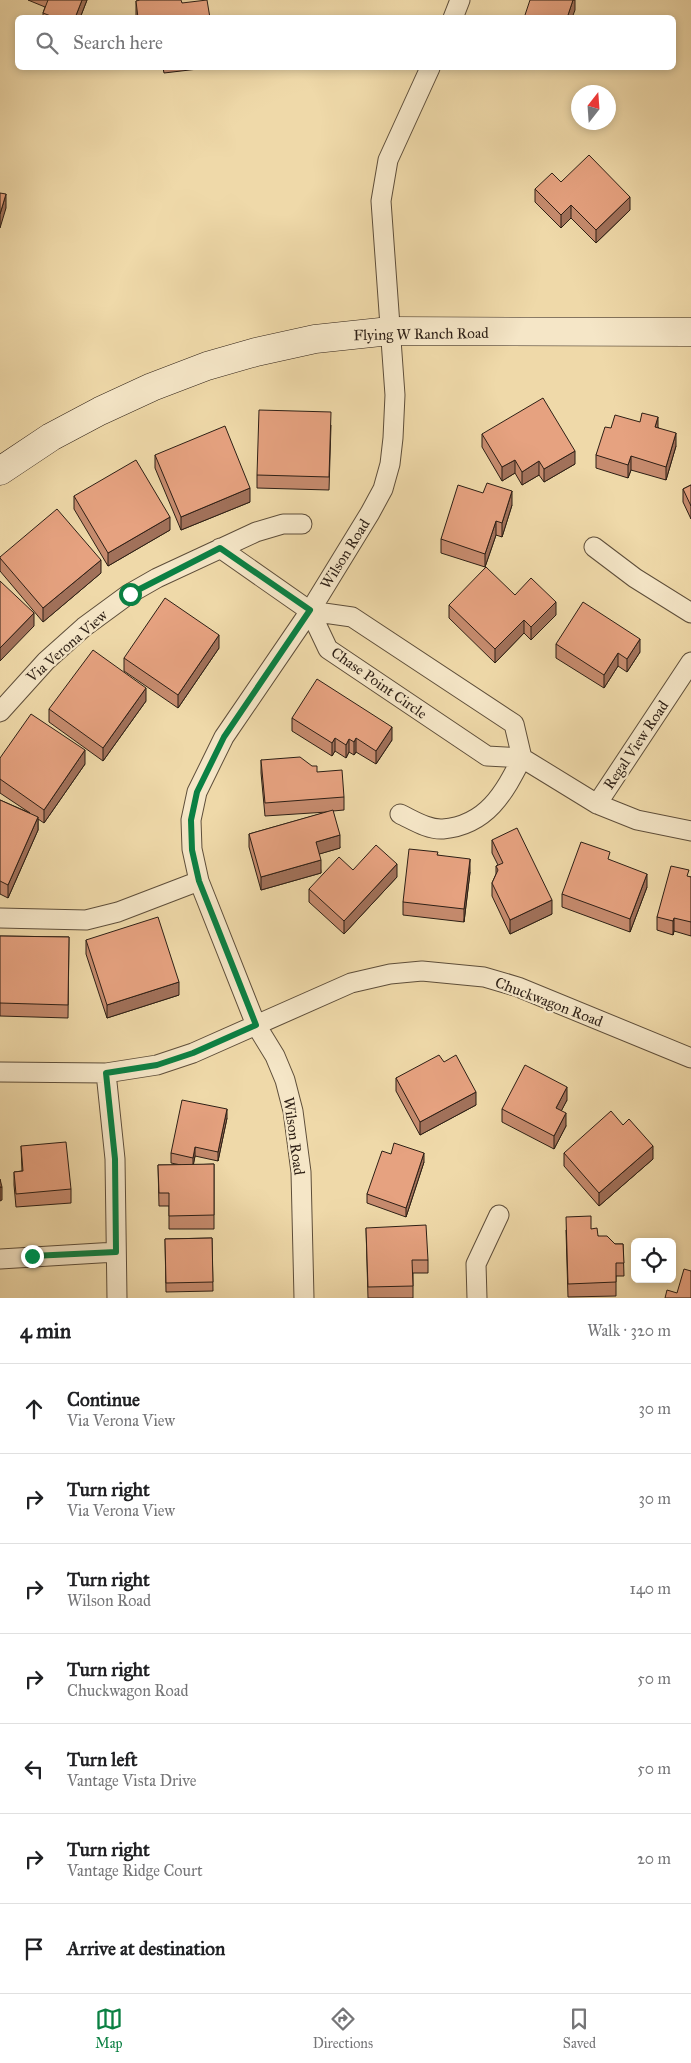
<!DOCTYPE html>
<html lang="en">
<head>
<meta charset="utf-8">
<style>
  body { margin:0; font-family:"IM FELL Great Primer",serif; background:#f2f2f2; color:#202124 }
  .controls { position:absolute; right:15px; bottom:15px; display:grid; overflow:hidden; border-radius:8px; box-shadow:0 2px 8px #0003 }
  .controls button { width:45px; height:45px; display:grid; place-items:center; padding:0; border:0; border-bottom:1px solid #e0e0e0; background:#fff; color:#202124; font:25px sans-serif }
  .compass { position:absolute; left:571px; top:85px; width:45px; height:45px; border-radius:50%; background:#fff; box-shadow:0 2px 8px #0003; rotate:17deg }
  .stop { position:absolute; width:15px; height:15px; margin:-11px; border:4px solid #0b8043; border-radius:50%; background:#fff }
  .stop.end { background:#0b8043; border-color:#fff; box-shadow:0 1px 5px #0008 }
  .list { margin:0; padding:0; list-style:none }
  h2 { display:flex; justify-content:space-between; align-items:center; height:65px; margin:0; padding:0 20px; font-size:21px }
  h2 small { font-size:16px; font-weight:400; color:#757577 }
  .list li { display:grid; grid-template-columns:32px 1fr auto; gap:15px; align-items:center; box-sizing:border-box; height:90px; padding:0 20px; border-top:1px solid #e0e0e0 }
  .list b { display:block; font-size:19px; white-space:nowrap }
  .list p { margin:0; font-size:16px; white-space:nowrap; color:#757577 }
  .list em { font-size:16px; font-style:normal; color:#757577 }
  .icon { flex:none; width:28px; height:28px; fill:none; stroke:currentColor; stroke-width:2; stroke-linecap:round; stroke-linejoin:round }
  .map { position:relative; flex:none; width:691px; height:1298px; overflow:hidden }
  .search { position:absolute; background:#fff; box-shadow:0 2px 8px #0003; left:15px; right:15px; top:15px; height:55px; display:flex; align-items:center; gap:12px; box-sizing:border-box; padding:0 18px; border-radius:8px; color:#757577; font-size:19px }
  .sheet { height:695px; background:#fff }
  nav { display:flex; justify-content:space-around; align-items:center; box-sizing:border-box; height:70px; border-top:1px solid #e0e0e0; background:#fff; font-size:14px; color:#757577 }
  nav a { display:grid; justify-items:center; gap:2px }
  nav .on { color:#0b8043 }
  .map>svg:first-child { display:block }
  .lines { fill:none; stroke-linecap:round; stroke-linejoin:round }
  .street-casing { stroke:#5e4e3a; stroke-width:21 }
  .secondary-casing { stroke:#2d1f15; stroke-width:29 }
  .street { stroke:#f5e6c7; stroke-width:19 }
  .secondary { stroke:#f5e6c7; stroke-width:28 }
  .wall { fill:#c68b6e; stroke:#2d1f15 }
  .shaded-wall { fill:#a1715a; stroke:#2d1f15 }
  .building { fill:#e6a280; stroke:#2d1f15 }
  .route { stroke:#0b8043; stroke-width:6 }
  .labels { text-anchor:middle; stroke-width:4.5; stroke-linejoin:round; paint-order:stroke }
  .street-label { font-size:15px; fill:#2d1f15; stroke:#f5e6c7 }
</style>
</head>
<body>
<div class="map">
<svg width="691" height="1298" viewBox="0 0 691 1298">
  <rect width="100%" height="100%" fill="#efd9a9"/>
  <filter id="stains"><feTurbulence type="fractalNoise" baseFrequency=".004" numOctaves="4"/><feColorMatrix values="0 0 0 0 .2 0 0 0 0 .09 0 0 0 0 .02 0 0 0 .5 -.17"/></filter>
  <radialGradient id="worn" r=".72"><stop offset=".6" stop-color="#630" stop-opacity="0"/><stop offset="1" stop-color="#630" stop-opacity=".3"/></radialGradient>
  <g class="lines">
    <!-- street casing -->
    <g class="street-casing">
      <path id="street" d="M453,18L460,0
        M594,547L635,578L691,613
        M220,548L310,611L352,617L514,724L522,758
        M310,611L328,649L487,756L522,758L597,804L637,820L691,831
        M0,712L46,661L84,627L129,594L157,578L256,532L283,524H302
        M597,804L691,662
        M400,814C413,820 428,830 443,829C487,825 504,793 522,758
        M0,918L86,920L118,912L199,881
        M0,1072L106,1073L157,1065L193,1053L351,983L390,974L422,971L484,977L518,987L691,1058
        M106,1073L115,1159L117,1298
        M0,1259L116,1252
        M304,1298L301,1172L293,1111L285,1080L275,1056L256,1025L199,881L192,849L191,820L197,792L224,737L310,611L370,513L383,489L390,464L393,438L395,395L381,201L388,160L430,68
        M477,1298L476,1264L499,1215"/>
    </g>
    <!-- secondary casing -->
    <g class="secondary-casing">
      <path id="secondary" d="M0,471L51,437L100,411L152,387L207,366L256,352L315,339L390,331L691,332"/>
    </g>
    <!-- street -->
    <use href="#street" class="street"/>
    <!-- secondary -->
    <use href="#secondary" class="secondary"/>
  </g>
  <!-- wall -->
  <path class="wall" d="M28,0H87L80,18H43V13L45,7Z
    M136,1L182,3L210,18H136Z
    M163,68H198V69L164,73Z
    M561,182L630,210L596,243L571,218L561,228L535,202V189Z
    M331,425L329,490L257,488V475Z
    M658,427L676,446L666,480L631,470L628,478L596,468V455L611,428Z
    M482,434L575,464L544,482L539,475L522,485L515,473L502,481L482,447Z
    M155,455L250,502L181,530L155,468Z
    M691,485V519L683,502V489Z
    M74,496L170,530L108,566L74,509Z
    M512,505L502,537L496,535L485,567L441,553V539Z
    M0,557L101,573L43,622L0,571Z
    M515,595L556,615L531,640L524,633L495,663L449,618V605Z
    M556,644L640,652L627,672L618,666L604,688L556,658Z
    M219,648L178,708L124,671V658Z
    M146,701L103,761L49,722V709Z
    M292,718L392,740L376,764L356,752L354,755L349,752L346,758L335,751L332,756L292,731Z
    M0,758L85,764L44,823L38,819V830L8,898L0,894V800L30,813L0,793Z
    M261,760L317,772L344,797V810L333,811L340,848L319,854L321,873L261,890L249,847V834L327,812L265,816L261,773Z
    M492,840L552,914L510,934L492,896V883L496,874V866L498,865L492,853Z
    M438,855L470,872L464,922L403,915V902Z
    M610,860L647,887L630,932L562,907V894Z
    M353,870L397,877L344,934L309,902V889Z
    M689,877H691V936L674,931L673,935L657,930V917Z
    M0,936L69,937L68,1018L0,1016Z
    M86,940L179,995L107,1018L86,954Z
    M444,1062L476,1105L420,1135L396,1091V1078Z
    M567,1100L561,1111L566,1126L554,1149L502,1122V1109Z
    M227,1118L218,1161L195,1156L193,1165L214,1164V1229H169V1206H159L158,1165H181L171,1163V1153Z
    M623,1125L653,1159L599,1206L564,1166V1153Z
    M21,1146L71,1189V1203L16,1207L14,1185V1172L22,1171Z
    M391,1154L424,1162L406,1217L367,1203V1194Z
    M366,1228L428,1260V1273H413V1298H368Z
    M591,1229L598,1236L615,1244H623L624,1276H616V1296L568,1297L566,1230Z
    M212,1238L213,1291L166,1292L165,1239Z"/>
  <!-- shaded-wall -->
  <path class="shaded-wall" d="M82,0H87L80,18H75Z
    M573,0H575V10L572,18H567Z
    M6,194V208L0,228V214Z
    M630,197V210L596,243V230Z
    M571,205V218L561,228V215Z
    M658,417V430L655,427Z
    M676,433V446L666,480V467Z
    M575,451V464L544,482V469Z
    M631,456V470L628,478V465Z
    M515,460V473L502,481V467Z
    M539,461V475L522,485V472Z
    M250,488V502L181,530V517Z
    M512,491V505L502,537V523Z
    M170,517V530L108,566V553Z
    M496,521V535L485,567V554Z
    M101,560V573L43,622V608Z
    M556,602V615L531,640V627Z
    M34,613V626L0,661V648Z
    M524,620V633L495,663V649Z
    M219,635V648L178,708V695Z
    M640,639V652L627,672V659Z
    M618,653V666L604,688V675Z
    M146,688V701L103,761V748Z
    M392,727V740L376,764V751Z
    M335,738V751L332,756V743Z
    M356,738V752L354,755V742Z
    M349,739V752L346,758V745Z
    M85,750V764L44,823V810Z
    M38,817V830L8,898V885Z
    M340,835V848L316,855V842Z
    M470,859V872L464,922V909Z
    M321,860V873L261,890V877Z
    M397,864V877L344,934V921Z
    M647,874V887L630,932V919Z
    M552,900V914L510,934V920Z
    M674,918V931L673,935V921Z
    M179,982V995L107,1018V1005Z
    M567,1087V1100L556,1121V1108Z
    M476,1092V1105L420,1135V1122Z
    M227,1109V1118L218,1161V1152Z
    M566,1113V1126L554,1149V1136Z
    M653,1146V1159L599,1206V1193Z
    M195,1147V1156L193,1167V1158Z
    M424,1153V1162L406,1217V1208Z
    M0,1187H2V1200L0,1201Z"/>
  <!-- building -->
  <path class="building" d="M48,0H82L75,18H56L43,13Z
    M140,0H181L182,3L207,0L210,18H138L136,1Z
    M530,0H573L567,18H524Z
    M589,155L630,197L596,230L571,205L561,215L535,189L552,173L561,182Z
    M0,193L6,194L0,214Z
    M543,398L575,451L544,469L539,461L522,472L515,460L502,467L482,434Z
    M259,410L331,412L329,477L257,475Z
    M642,413L658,417L655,427L676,433L666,467L631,456L628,465L596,455L605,427L611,428L615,415L640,422Z
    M225,426L250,488L181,517L155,455Z
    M136,460L170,517L108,553L74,496Z
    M487,483L512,491L502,523L496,521L485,554L441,539L458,485L483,493Z
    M691,485V506L683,489Z
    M57,509L101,560L43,608L0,558V557Z
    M486,567L515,595L531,578L556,602L531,627L524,620L495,649L449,605Z
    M0,581L34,613L0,648Z
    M165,598L219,635L178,695L124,658Z
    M583,602L640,639L627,659L618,653L604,675L556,644Z
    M93,650L146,688L103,748L49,709Z
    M317,679L392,727L376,751L356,738L354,742L349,739L346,745L335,738L332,743L292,718Z
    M31,714L85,750L44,810L0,779V758Z
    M300,757L312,766H317V772L342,770L344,797L265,803L261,760Z
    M0,800L38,817L8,885L0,881Z
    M333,810L340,835L316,842L321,860L261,877L249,834Z
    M517,828L552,900L510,920L492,883L498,870L496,866L503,863L492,840Z
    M581,842L610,852L608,859L647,874L630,919L562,894Z
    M376,845L397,864L344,921L309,889L339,857L353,870Z
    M409,849L438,852L437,855L470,859L464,909L403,902Z
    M671,866L689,870L687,876L691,877V922L674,918L673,921L657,917Z
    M158,917L179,982L107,1005L86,940Z
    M0,936L69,937L68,1005L0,1003Z
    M439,1055L444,1062L456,1055L476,1092L420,1122L396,1078Z
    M525,1065L567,1087L556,1108L566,1113L554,1136L502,1109Z
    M182,1100L227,1109L218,1152L195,1147L193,1158L171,1153Z
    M611,1111L623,1125L629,1119L653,1146L599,1193L564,1153Z
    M66,1142L71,1189L16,1194L14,1172L23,1171L21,1146Z
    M394,1143L424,1153L406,1208L367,1194L382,1151L391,1154Z
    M214,1164V1215L169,1216V1193H159L158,1165Z
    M0,1179L2,1187H0Z
    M591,1216V1229L597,1228L598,1236H607L615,1244H623L624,1263H616V1282L568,1284L566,1217Z
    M426,1225L428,1260H412L413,1286L368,1287L366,1228Z
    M212,1238L213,1282L166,1283L165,1239Z
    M684,1269L691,1271V1298H665L667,1290L677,1293Z"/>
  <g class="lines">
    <!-- route -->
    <path class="route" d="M32,1256L116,1252L115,1159L106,1073L157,1065L193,1053L256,1025L199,881L192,850L191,820L197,792L224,737L310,610L220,548L130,594"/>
  </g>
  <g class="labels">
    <!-- street labels -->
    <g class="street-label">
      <text transform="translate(421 334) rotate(-1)" y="5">Flying W Ranch Road</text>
      <text transform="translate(345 554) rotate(-58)" y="5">Wilson Road</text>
      <text transform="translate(67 646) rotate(-41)" y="5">Via Verona View</text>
      <text transform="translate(379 683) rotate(35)" y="5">Chase Point Circle</text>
      <text transform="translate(636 745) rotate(-56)" y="5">Regal View Road</text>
      <text transform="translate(549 1002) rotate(21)" y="5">Chuckwagon Road</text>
      <text transform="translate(294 1136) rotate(82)" y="5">Wilson Road</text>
    </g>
  </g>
  <rect width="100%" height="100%" filter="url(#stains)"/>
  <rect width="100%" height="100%" fill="url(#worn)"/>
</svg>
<div class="controls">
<button><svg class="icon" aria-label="locate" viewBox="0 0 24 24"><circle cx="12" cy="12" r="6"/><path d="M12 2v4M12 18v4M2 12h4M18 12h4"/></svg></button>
</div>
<svg class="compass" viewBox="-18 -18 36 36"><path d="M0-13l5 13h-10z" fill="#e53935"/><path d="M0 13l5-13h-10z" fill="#757577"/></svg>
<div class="stop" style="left:130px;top:594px"></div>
<div class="stop end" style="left:32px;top:1256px"></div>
<div class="search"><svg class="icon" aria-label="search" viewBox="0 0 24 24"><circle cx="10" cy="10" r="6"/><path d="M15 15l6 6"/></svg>Search here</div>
</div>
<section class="sheet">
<h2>4 min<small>Walk · 320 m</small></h2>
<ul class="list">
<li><svg class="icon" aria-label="ahead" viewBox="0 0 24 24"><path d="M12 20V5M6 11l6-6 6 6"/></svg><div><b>Continue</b><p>Via Verona View</p></div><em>30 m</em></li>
<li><svg class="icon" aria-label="right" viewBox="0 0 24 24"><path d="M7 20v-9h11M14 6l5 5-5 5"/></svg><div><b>Turn right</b><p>Via Verona View</p></div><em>30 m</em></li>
<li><svg class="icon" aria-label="right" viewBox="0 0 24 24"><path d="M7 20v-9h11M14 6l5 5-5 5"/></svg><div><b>Turn right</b><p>Wilson Road</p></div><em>140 m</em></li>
<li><svg class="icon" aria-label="right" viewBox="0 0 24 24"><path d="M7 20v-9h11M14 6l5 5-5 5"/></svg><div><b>Turn right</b><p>Chuckwagon Road</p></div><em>50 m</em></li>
<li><svg class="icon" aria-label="left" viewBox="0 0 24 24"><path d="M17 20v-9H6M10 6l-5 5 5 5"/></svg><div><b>Turn left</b><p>Vantage Vista Drive</p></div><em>50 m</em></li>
<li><svg class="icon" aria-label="right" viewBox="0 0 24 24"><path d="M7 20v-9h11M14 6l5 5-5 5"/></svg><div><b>Turn right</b><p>Vantage Ridge Court</p></div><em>20 m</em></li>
<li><svg class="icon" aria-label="arrive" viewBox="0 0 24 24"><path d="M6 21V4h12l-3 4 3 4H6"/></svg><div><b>Arrive at destination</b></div></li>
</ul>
</section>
<nav>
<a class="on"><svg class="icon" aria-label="map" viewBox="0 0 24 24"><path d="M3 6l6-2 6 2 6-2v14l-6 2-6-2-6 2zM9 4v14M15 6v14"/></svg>Map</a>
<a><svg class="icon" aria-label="directions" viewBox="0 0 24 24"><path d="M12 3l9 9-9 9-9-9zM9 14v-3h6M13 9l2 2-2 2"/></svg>Directions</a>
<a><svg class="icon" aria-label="saved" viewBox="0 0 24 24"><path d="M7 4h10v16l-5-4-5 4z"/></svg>Saved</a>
</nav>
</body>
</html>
